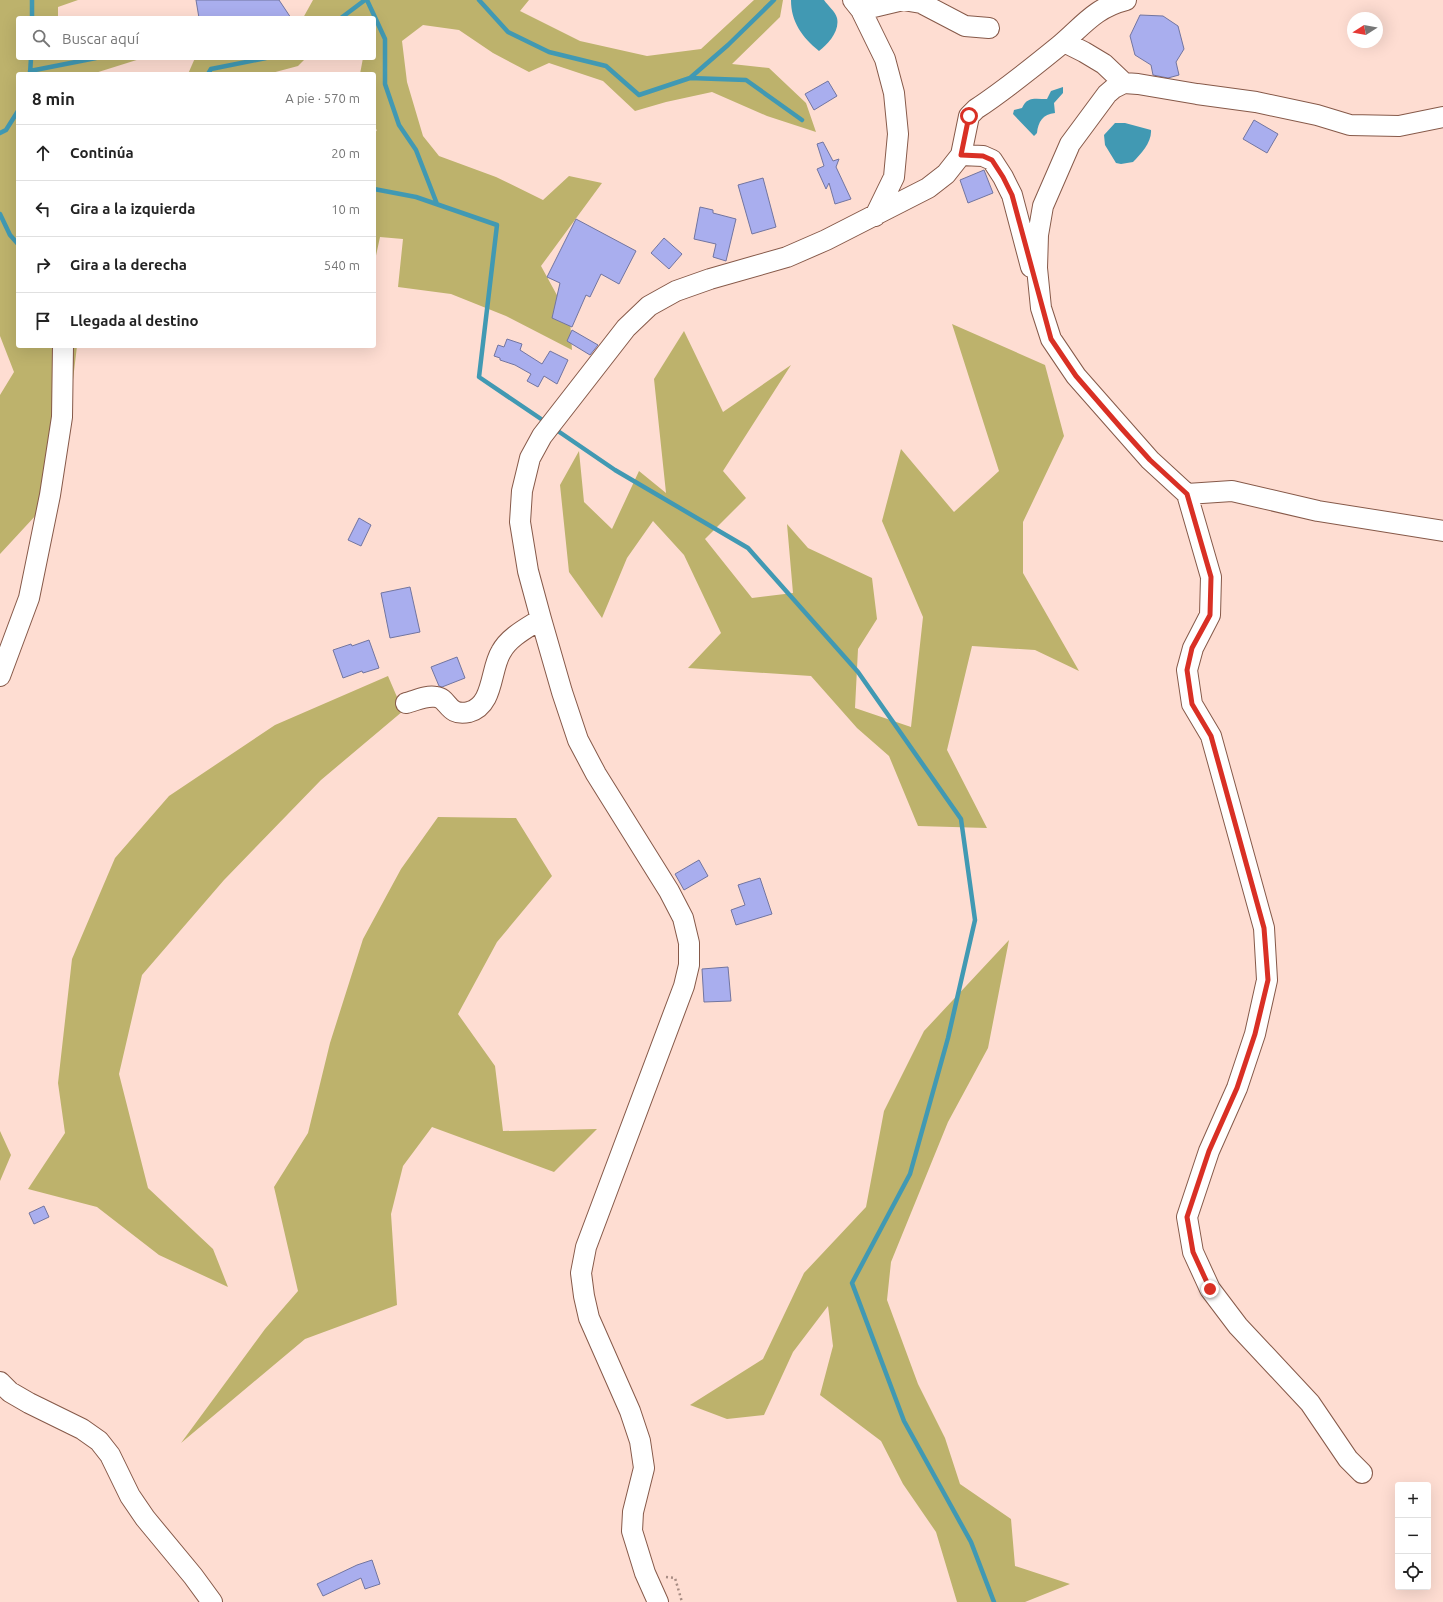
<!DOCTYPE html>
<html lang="es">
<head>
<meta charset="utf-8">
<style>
  body { margin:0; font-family:Ubuntu,sans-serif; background:#f2f2f2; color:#222 }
  .controls { position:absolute; right:12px; bottom:12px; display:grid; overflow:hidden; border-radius:4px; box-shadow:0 4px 16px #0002 }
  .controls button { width:36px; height:36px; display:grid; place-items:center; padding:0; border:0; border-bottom:1px solid #e0e0e0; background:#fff; color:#222; font:20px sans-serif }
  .compass { position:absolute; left:1347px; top:12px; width:36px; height:36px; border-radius:50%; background:#fff; box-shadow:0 4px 16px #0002; rotate:259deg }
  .stop { position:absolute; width:12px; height:12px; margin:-9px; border:3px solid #d93025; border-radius:50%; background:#fff }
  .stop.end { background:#d93025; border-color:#fff; box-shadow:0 1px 4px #0008 }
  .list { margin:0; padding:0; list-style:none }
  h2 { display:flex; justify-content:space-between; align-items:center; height:52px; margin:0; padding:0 16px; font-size:17px }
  h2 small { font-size:13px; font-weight:400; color:#767676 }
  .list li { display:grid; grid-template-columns:26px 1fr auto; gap:12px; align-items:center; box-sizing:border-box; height:56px; padding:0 16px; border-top:1px solid #e0e0e0 }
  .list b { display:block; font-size:15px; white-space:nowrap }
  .list em { font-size:13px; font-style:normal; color:#767676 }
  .icon { flex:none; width:22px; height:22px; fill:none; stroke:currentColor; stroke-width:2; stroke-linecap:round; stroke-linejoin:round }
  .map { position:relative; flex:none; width:1443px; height:1602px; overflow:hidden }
  .search { position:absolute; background:#fff; box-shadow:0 4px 16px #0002; left:16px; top:16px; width:360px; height:44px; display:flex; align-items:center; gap:10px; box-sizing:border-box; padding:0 14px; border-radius:4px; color:#767676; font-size:15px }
  .panel { position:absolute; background:#fff; box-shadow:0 4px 16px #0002; left:16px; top:72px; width:360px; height:276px; border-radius:4px }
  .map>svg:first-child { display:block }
  .forest { fill:#bdb26c }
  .water { fill:#4199b3 }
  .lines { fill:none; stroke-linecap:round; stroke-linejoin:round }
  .stream { stroke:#4199b3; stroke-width:4.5 }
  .building { fill:#a9aeee; stroke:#7275a0 }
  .minor-casing { stroke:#865949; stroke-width:22 }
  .path { stroke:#a88d84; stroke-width:2.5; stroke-dasharray:2 3; stroke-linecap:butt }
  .minor { stroke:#fff; stroke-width:20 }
  .route { stroke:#d93025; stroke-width:5 }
</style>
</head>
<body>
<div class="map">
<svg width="1443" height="1602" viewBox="0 0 1443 1602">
  <rect width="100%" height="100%" fill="#feddd2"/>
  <!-- forest -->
  <path class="forest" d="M0,0H78L58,7V18H18V58H143L92,74H18V346H77L70,405L49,501L0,554V395L14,372L0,336Z
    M313,0H529L520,11L580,41L647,56L701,49L754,0H783L780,17L732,64L769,68L806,103L816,132L767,116L712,92L666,102L635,111L603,81L549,63L529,72L493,53L459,30L423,25L402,41L407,82L423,136L439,156L496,177L543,200L569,176L602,183L541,266L570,319L572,350L506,316L451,294L398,287L403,239L380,237L374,265V134L377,130L374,128V74H360L363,58H374V18H354L353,16L351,18H303Z
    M195,58H306L298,66L268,74H188Z
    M952,324L1045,365L1064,436L1023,522V573L1079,671L1035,650L972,646L947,750L987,828L918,826L889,756L857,728L811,676L688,668L721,633L684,555L653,521L627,558L602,618L569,572L560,485L579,451L584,502L612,529L639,471L666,493L654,379L684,331L723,412L791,365L723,471L746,498L705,539L752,598L793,593L787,524L808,548L872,578L877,619L858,649L855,708L911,727L923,617L882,521L901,449L954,512L999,471Z
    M388,676L403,711L321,780L224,880L142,975L119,1074L148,1188L213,1249L228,1287L159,1255L97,1207L28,1189L65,1133L58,1083L72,959L115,858L169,796L275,725Z
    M438,817L516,818L552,876L497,942L458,1014L495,1066L503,1131L597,1129L554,1172L432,1127L403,1166L391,1214L397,1305L305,1339L181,1443L265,1329L298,1291L274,1187L308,1133L330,1043L363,939L401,869Z
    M1009,940L988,1048L948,1122L891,1262L887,1300L918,1384L945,1438L960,1484L1011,1519L1015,1566L1070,1584L1025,1602H957L936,1532L903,1484L881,1441L820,1395L833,1346L828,1306L793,1352L764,1415L727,1419L690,1405L763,1359L804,1273L866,1207L884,1111L924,1031Z
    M0,1131L11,1155L0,1181Z"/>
  <!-- water -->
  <path class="water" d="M791,0H824C828,6 835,11 837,18C840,31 828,44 819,51C802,37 791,22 791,0Z
    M1063,87V93L1054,103L1055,113C1043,114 1038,122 1037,133L1034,136L1013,114L1014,110L1022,108C1027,96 1036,99 1047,99L1051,91Z
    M1115,123H1125L1151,130C1152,142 1141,154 1133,162L1121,164L1116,163L1105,145L1104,135Z"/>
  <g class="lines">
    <!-- stream -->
    <path class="stream" d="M32,0V18
      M367,0L385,39V84L399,125L416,150L437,204
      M479,0L508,32L549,52L606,66L639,95L690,78L746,80L802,120
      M341,18L365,0
      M30,71L96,58
      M30,74L31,58
      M208,74L211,69L266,58
      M690,78L728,45L774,0
      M0,133L6,130L18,111
      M374,189L416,197L497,225L479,377L547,423
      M0,214L10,235L18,244
      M555,429L615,470L748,548L858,672L961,819L975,920L948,1038L910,1174L852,1283L904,1421L971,1542L994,1602"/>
  </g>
  <!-- building -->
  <path class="building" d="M196,0H279L291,18H199Z
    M1140,15L1163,16L1178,26L1184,49L1176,62L1179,75L1168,78L1153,75L1151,65L1135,55L1130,36Z
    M828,81L837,96L814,110L805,94Z
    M1254,120L1278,134L1267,153L1243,139Z
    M823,142L833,161L839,159L836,167L851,199L835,204L829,183L826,189L817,169L824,166L817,144Z
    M984,170L993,193L968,203L960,180Z
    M763,178L776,227L752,234L738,185Z
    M700,207L713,210V213L736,219L726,261L713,257L716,244L694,239Z
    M576,219L636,251L619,284L601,274L590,297L586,295L572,327L552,318L560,283L547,277Z
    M664,238L682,254L669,269L651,253Z
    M572,330L598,345L590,355L567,341Z
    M507,339L522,344L520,350L542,364L550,351L568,360L557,384L544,376L538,387L527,381L531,374L515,365L500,360V358L494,356L498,345L504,347Z
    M359,518L371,525L361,546L348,540Z
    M410,587L420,632L390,638L381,593Z
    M369,640L379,668L363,673L362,671L343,678L333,650L351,644L352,646Z
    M457,657L465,678L442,687L439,686L431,667Z
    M699,860L708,876L684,890L675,874Z
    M760,878L772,914L736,925L731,910L745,905L738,885Z
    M728,967L731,1001L704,1002L702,969Z
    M44,1206L49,1217L34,1224L29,1213Z
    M372,1560L380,1584L365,1589L361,1578L323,1596L317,1584L357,1565Z"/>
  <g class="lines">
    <!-- minor casing -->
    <g class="minor-casing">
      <path id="minor" d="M853,0L861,10L885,59L894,93L898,134L894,177L875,216
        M861,10L903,0L921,3L965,26L989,28
        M1064,42L1084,52L1104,64L1124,83
        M1443,117L1399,126L1350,125L1317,115L1256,102L1197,94L1138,84L1124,83L1114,88L1107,94L1070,144L1043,206L1038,235L1037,268L1041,308L1051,339L1076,376L1150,460L1187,494L1232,491L1318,511L1443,531
        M961,155L983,156L992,160L1003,177L1012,195L1031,267
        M1187,494L1211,577L1210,615L1193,648L1187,670L1192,704L1211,736L1264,928L1267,980L1255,1034L1237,1088L1209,1151L1187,1217L1193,1252L1210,1289L1238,1326L1310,1403L1348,1459L1362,1473
        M0,676L29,598L50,495L62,417L63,346
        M406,703C415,701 426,695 436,697C449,698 447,717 469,712C494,705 490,670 501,652C509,637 527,628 541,619
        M0,1382L10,1392L29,1403L82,1429L99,1441L110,1455L130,1496L145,1518L193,1576L212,1602
        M658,1602L645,1573L632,1531L633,1512L644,1468L640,1441L630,1411L589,1318L584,1296L581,1273L586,1247L684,986L689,965V943L683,918L669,891L596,774L578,740L562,692L541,619L528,571L520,522L522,491L530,458L542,436L626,328L649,306L676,291L710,279L787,257L826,240L928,188L946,174L961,155L969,116L976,109C1005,90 1032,68 1059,46C1082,27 1094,8 1126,0"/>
    </g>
    <!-- path -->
    <path class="path" d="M666,1577L675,1578L682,1602"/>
    <!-- minor -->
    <use href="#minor" class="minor"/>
  </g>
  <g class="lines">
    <!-- route -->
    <path class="route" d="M969,116L961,155L983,156L992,160L1003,177L1012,195L1051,339L1076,376L1122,429L1150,460L1187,494L1211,577L1210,615L1192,648L1187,670L1192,704L1211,736L1264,928L1268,980L1255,1034L1237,1088L1209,1151L1187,1217L1193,1252L1210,1289"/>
  </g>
</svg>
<div class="controls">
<button>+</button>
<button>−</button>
<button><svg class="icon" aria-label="locate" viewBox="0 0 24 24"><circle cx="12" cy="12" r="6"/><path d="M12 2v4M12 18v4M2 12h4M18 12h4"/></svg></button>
</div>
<svg class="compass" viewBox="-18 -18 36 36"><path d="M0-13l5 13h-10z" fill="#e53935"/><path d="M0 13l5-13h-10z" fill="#767676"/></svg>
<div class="stop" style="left:969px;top:116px"></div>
<div class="stop end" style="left:1210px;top:1289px"></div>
<div class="search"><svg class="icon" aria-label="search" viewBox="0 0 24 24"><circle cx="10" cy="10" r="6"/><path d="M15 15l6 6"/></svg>Buscar aquí</div>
<section class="panel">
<h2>8 min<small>A pie · 570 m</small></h2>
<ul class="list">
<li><svg class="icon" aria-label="ahead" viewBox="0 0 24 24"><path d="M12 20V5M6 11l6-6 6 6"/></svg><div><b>Continúa</b></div><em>20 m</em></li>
<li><svg class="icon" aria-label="left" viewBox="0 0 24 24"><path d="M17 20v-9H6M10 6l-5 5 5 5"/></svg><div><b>Gira a la izquierda</b></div><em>10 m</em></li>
<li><svg class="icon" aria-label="right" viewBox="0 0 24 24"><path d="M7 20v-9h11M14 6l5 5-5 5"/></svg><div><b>Gira a la derecha</b></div><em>540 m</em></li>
<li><svg class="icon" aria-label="arrive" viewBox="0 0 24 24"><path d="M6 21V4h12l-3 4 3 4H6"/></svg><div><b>Llegada al destino</b></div></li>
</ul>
</section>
</div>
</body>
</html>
